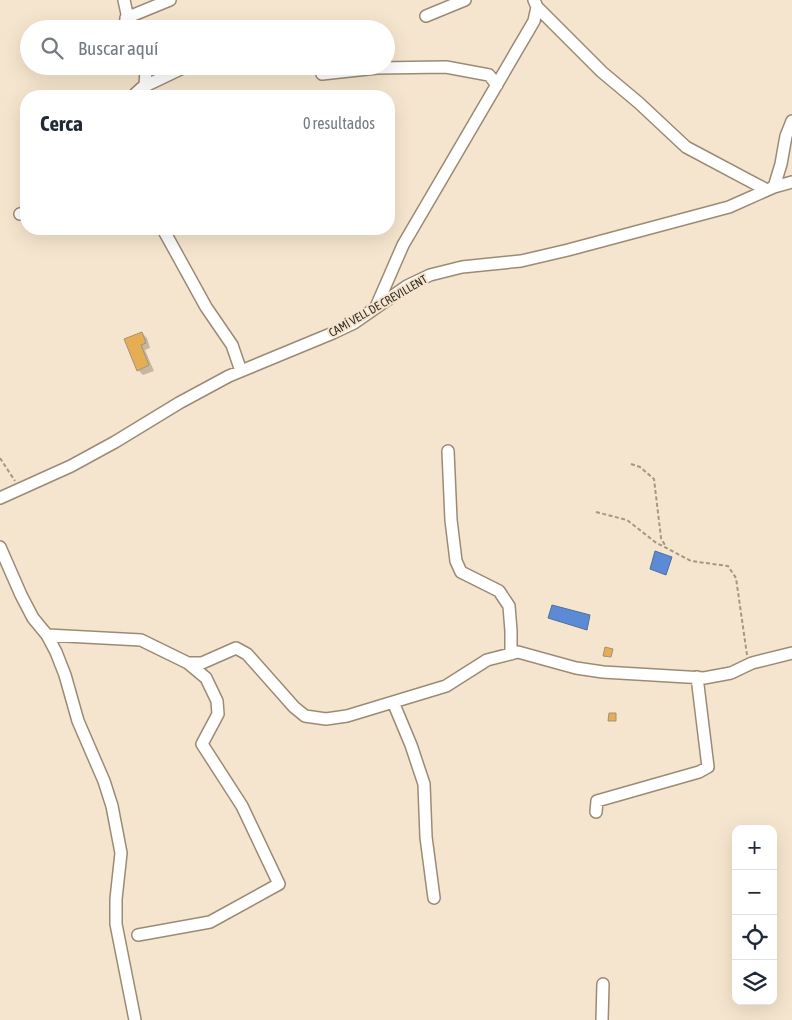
<!DOCTYPE html>
<html lang="es">
<head>
<meta charset="utf-8">
<style>
  body { margin:0; font-family:"Asap Condensed",sans-serif; background:#f2f2f3; color:#1f2937 }
  .controls { position:absolute; right:15px; bottom:15px; display:grid; overflow:hidden; border-radius:10px; box-shadow:0 5px 20px #0002 }
  .controls button { width:45px; height:45px; display:grid; place-items:center; padding:0; border:0; border-bottom:1px solid #e0e1e3; background:#fff; color:#1f2937; font:25px sans-serif }
  .list { margin:0; padding:0; list-style:none }
  h2 { display:flex; justify-content:space-between; align-items:center; height:65px; margin:0; padding:0 20px; font-size:21px }
  h2 small { font-size:16px; font-weight:400; color:#747a83 }
  .icon { flex:none; width:28px; height:28px; fill:none; stroke:currentColor; stroke-width:2; stroke-linecap:round; stroke-linejoin:round }
  .map { position:relative; flex:none; width:792px; height:1020px; overflow:hidden }
  .search { position:absolute; background:#fff; box-shadow:0 5px 20px #0002; left:20px; top:20px; width:375px; height:55px; display:flex; align-items:center; gap:12px; box-sizing:border-box; padding:0 18px; border-radius:28px; color:#747a83; font-size:19px }
  .panel { position:absolute; background:#fff; box-shadow:0 5px 20px #0002; left:20px; top:90px; width:375px; height:145px; border-radius:20px }
  .map>svg:first-child { display:block }
  .water { fill:#5c8ad5; stroke:#506fa0 }
  .shadow { fill:#0003 }
  .building { fill:#e5ad54; stroke:#a2927c }
  .lines { fill:none; stroke-linecap:round; stroke-linejoin:round }
  .minor-casing { stroke:#9b8b75; stroke-width:14 }
  .path { stroke:#a39786; stroke-width:2; stroke-dasharray:4 2.5; stroke-linecap:butt }
  .minor { stroke:#fff; stroke-width:11 }
  .labels { text-anchor:middle; stroke-width:4; stroke-linejoin:round; paint-order:stroke }
  .street-label { font-size:12px; fill:#352f26; stroke:#f6e5ce }
</style>
</head>
<body>
<div class="map">
<svg width="792" height="1020" viewBox="0 0 792 1020">
  <rect width="100%" height="100%" fill="#f6e5ce"/>
  <!-- water -->
  <path class="water" d="M655,551L672,557L666,575L650,569Z
    M552,605L590,615L587,630L548,618Z"/>
  <!-- shadow -->
  <path class="shadow" d="M142,333L147,338L150,348L145,350L154,371L143,375L138,370Z"/>
  <!-- building -->
  <path class="building" d="M142,332L146,343L141,345L149,365L137,371L124,339Z
    M605,647L613,649L611,657L603,656Z
    M609,713H616V721H608Z"/>
  <g class="lines">
    <!-- minor casing -->
    <g class="minor-casing">
      <path id="minor" d="M124,0L127,14L124,29
        M537,7L602,72L639,103L686,147L767,190
        M426,16L465,0
        M126,18L170,0
        M322,74L377,68L446,67L489,75L497,85
        M143,87L187,66
        M136,96L135,94L145,85L146,71L143,66
        M774,187L792,182
        M20,214L26,213
        M163,229L206,307L232,345L241,371
        M376,307L403,245L534,21L537,7L534,0
        M448,451L451,520L456,561L461,572L499,591L509,606L511,631V654
        M0,498L71,466L115,442L179,403L229,376L333,333L354,323L407,286L430,275L462,267L521,261L568,250L729,207L774,187L781,164L786,136L792,121
        M0,547L21,595L33,618L47,635L56,652L65,675L78,721L104,781L112,806L121,853L116,899V924L135,1020
        M47,635L141,640L188,663H202L236,648L247,654L294,707L305,716L326,719L347,716L446,686L487,660L518,652L576,668L603,672L704,678L731,673L752,663L792,653
        M393,702L411,745L424,784L426,837L434,898
        M596,812L597,801L699,772L708,767L697,677
        M138,935L210,922L279,884L242,806L202,744L218,714L217,701L206,678L188,663
        M602,1020L603,984"/>
    </g>
    <!-- path -->
    <path class="path" d="M0,458L15,481
      M631,464L640,467L654,479L661,538L666,547
      M596,512L627,520L655,542L691,561L728,566L736,578L747,655"/>
    <!-- minor -->
    <use href="#minor" class="minor"/>
  </g>
  <g class="labels">
    <!-- street labels -->
    <g class="street-label">
      <text transform="translate(378 306) rotate(-30)" y="4">CAMÍ VELL DE CREVILLENT</text>
    </g>
  </g>
</svg>
<div class="controls">
<button>+</button>
<button>−</button>
<button><svg class="icon" aria-label="locate" viewBox="0 0 24 24"><circle cx="12" cy="12" r="6"/><path d="M12 2v4M12 18v4M2 12h4M18 12h4"/></svg></button>
<button><svg class="icon" aria-label="layers" viewBox="0 0 24 24"><path d="M12 4l9 5-9 5-9-5zM3 14l9 5 9-5"/></svg></button>
</div>
<div class="search"><svg class="icon" aria-label="search" viewBox="0 0 24 24"><circle cx="10" cy="10" r="6"/><path d="M15 15l6 6"/></svg>Buscar aquí</div>
<section class="panel">
<h2>Cerca<small>0 resultados</small></h2>
<ul class="list">
</ul>
</section>
</div>
</body>
</html>
